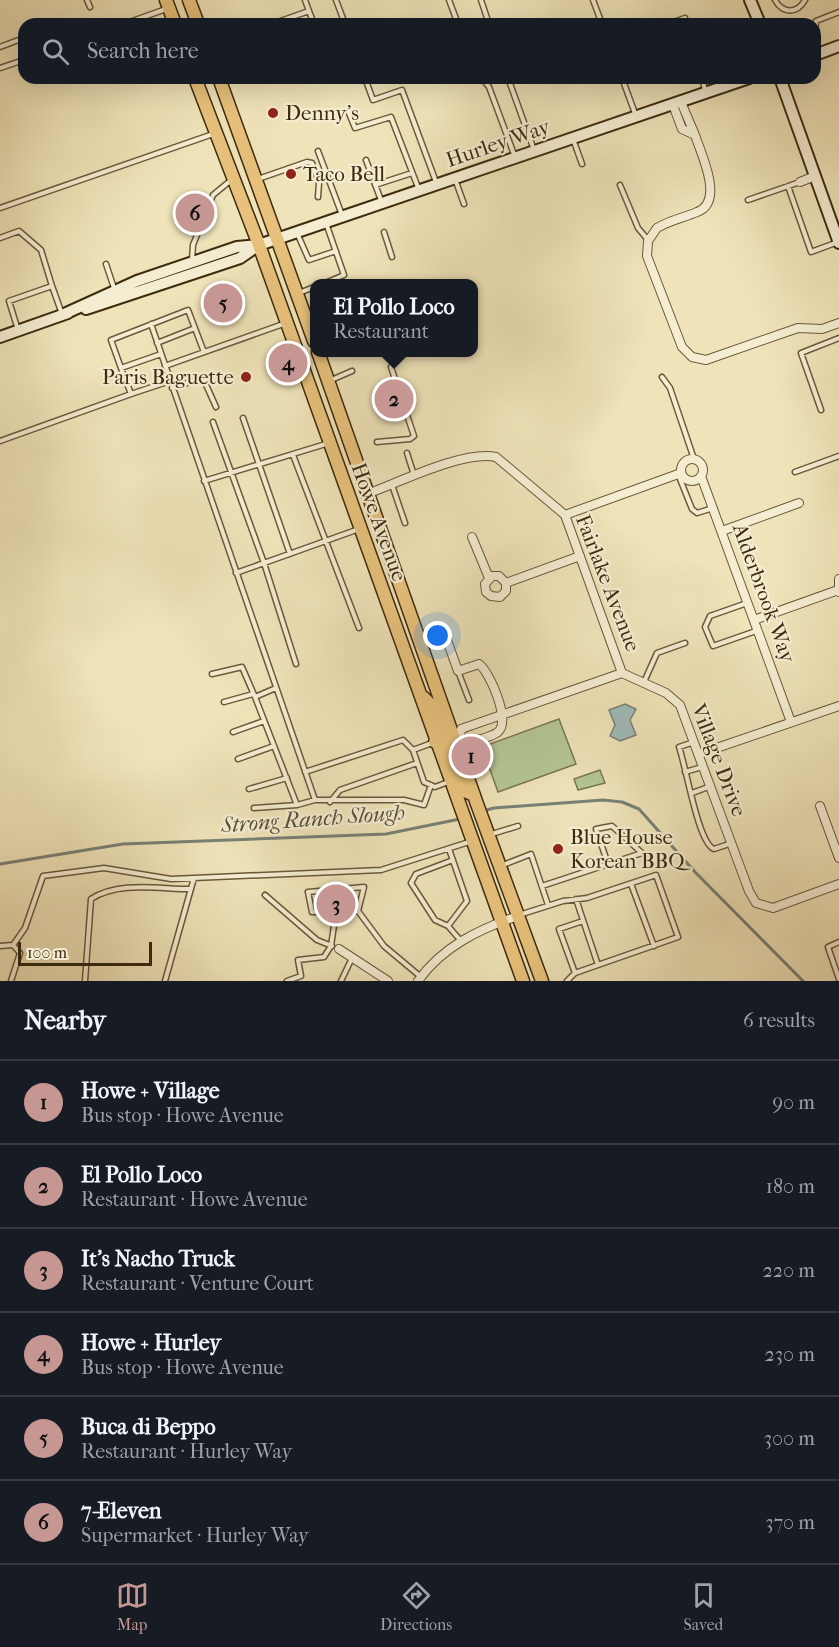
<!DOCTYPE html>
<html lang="en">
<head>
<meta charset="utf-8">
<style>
  body { margin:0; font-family:"IM FELL French Canon",serif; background:#242831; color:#f1f3f6 }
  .scale { position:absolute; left:18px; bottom:15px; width:134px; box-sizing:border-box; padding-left:6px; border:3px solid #3d2b0f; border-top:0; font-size:16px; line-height:21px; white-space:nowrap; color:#3d2b0f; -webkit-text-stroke:4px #f5edd2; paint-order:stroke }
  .you { position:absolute; left:438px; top:636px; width:21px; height:21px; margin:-15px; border:4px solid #fff; border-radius:50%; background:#1a73e8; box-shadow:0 0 0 9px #1a73e833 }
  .badge { display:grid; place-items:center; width:39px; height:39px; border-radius:50%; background:#c59692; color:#111; font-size:20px; font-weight:700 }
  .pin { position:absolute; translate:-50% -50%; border:3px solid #fff; box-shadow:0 2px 6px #0006 }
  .popup { position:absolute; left:310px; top:279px; width:168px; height:78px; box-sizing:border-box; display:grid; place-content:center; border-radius:12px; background:#171b24; filter:drop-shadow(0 2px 4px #0005); font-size:20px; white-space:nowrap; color:#9ea1a6 }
  .popup b { font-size:22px; color:#f1f3f6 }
  .popup::after { content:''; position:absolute; left:50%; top:100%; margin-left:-12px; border:12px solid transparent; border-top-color:#171b24 }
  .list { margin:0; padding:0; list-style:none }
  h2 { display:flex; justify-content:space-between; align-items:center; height:78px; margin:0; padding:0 24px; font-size:26px }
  h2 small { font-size:20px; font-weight:400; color:#9ea1a6 }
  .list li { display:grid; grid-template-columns:39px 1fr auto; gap:18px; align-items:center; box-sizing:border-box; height:84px; padding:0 24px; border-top:2px solid #363941 }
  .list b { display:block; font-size:22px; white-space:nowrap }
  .list p { margin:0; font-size:20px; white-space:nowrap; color:#9ea1a6 }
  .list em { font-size:20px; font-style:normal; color:#9ea1a6 }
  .icon { flex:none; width:33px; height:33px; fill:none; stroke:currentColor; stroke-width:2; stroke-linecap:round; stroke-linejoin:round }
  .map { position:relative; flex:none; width:839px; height:981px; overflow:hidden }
  .search { position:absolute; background:#171b24; box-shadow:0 6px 24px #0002; left:18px; right:18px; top:18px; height:66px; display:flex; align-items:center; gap:15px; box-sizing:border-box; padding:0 21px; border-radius:18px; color:#9ea1a6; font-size:22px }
  .sheet { height:582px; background:#171b24 }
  nav { display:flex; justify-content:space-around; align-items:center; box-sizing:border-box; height:84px; border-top:2px solid #363941; background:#171b24; font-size:16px; color:#9ea1a6 }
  nav a { display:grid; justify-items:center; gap:3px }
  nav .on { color:#c59692 }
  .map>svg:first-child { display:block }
  .park { fill:#b4c594; stroke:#787852; stroke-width:1.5 }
  .water { fill:#a0bbbb; stroke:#788176; stroke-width:1.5 }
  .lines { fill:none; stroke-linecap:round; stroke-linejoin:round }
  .stream { stroke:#788176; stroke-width:3 }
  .lane-casing { stroke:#6a593a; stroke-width:7 }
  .street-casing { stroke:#6a593a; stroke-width:10 }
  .secondary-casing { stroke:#3d2b0f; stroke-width:14 }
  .primary-casing { stroke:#3d2b0f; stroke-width:15 }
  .lane { stroke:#f5edd2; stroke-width:4 }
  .street { stroke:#f5edd2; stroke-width:8 }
  .secondary { stroke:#f5edd2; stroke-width:10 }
  .primary { stroke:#e8c27c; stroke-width:12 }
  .poi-dot { fill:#8f2418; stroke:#f5edd2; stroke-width:2 }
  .labels { text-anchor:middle; stroke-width:4.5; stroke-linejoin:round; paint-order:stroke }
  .poi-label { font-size:21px; fill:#3d2b0f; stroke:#f5edd2; text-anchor:start }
  .street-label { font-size:21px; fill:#3d2b0f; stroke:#f5edd2 }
  .water-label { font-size:22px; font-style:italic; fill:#564f3a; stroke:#f5edd2 }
</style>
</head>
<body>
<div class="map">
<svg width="839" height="981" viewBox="0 0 839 981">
  <rect width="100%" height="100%" fill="#efe3b9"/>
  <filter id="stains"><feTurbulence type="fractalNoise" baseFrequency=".00333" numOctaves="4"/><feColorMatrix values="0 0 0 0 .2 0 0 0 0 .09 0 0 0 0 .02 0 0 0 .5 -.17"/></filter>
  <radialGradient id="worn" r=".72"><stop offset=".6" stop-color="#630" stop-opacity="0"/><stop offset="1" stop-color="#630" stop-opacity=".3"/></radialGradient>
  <!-- park -->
  <path class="park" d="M559,719L576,764L498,792L482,747Z
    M600,770L605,783L578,790L574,779Z"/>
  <!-- water -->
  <path class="water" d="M625,704L636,709L630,720L636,735L620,741L610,736L615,725L609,710Z"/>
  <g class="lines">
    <!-- stream -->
    <path class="stream" d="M483,811L494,808L603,800L622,802L639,809L695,872L803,981
      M0,864L123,844L386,834L460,819"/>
    <!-- lane casing -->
    <g class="lane-casing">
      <path id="lane" d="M87,0L90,7
        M336,0L345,24
        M449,0L458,24
        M481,0L489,24
        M593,0L602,24
        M775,0C783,14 797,14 805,0
        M309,11L314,24
        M124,24L166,9
        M272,24L309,11L305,0
        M668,24L685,18L687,24
        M815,41L816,21L839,12
        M0,47L24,38
        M0,68L24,60
        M365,78L373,100L402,90L436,182
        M482,78L489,87L515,157
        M508,78L534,150
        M622,78L636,116
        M702,78L705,90
        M348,111L355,128L391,117L419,190
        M573,139L582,164
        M318,151L342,215
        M366,160L382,203
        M258,179L307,162L312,163L319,183L318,197
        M455,179L464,204
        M375,185L412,173
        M620,185L638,228L648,240
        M788,186L811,252L838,242
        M748,200L800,182
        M0,208L213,134
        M384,232L392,257
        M297,233L309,260L336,251
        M0,238L19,231L41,250L52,286L9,301L18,330
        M192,260L193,245L213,195L230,181
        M106,264L114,288
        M323,284L344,275L326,223
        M376,284V283
        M52,286L62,314
        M299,293L314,287
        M151,324L315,800H404L424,805L431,785
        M157,343L195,328
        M161,354L121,368L111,340L188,310L204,352
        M165,366L286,323
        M121,368L131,394L170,381
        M662,377L670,388L694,459
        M329,381L352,371
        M172,388L203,378L216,407
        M821,410L801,353L839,338
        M243,418L290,554
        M213,422L264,563L359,529
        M0,441L131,394
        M377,442L410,439L414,436L391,367
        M407,453L414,475
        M293,455L359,628
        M795,472L839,456
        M678,474L692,509L697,513L713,508
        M204,481L329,443
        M392,485L405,523
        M236,573L264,563L296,664
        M747,603L710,616L705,627L713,646L756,631
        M458,671L469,700
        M212,674L242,667L255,697L276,688
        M644,682L657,653L685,643
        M255,697L297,805
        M224,702L253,694
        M233,732L264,721
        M694,742L679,747C686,766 698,843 714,849L732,843
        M432,743L413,750L424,782L435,787L448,782
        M238,759L274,746
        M305,772L403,740L413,750
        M685,772L702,767
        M249,789L287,778
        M692,793L711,786
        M330,802L340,790L417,763
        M254,808L297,805L315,800
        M492,834L518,826
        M453,860L416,874L411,883L435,920L448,926L461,941
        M503,865L531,854L548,905
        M631,884L654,946
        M542,886L642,853L612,826L596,829L608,864
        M364,887L358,911L312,912L308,892Z
        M265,895L317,940L332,946
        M576,899L598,965
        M358,911L384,946L421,977
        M519,915L563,901L587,898L656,875L678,937L575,973L567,981
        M448,926L467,901L449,849
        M839,942L828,947L839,979
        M0,946L13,945L25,928L43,876L104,868L171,879L381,870L469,842
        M575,973L559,929L583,921
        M11,981L20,953L13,945
        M85,981L91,899C119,881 158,889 191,889
        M165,981L194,878
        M287,981L301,976L298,960L324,957L331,946L336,912
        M341,981L352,958"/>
    </g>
    <!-- street casing -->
    <g class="street-casing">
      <path id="street" d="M673,105L682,129L695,135L681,102
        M695,135C701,154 725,202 697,212C683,218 670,220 657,228L648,241L647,256L682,347L692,357L706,360L798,328L822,329L839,323
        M800,182L815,176
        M681 470a11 11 0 1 1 22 0a11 11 0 1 1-22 0Z
        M701,476L791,722
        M367,494C400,482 464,450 496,457L565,515L622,673
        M565,515L681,473
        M722,531L799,503
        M472,537L489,578
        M839,579V592
        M506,583V591L500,597L491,596L486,592L485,584L492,576H499L506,583L580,556
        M754,620L838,590
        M443,629L458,671L479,664C490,672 511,721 498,732C490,738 476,740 467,743L460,738
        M460,738L461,729L622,673L666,693L680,705L749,891L756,903L773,908L839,884
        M699,754L839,706
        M820,806L839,858
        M339,949L388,981
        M418,981C442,947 479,929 518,916"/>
    </g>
    <!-- secondary casing -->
    <g class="secondary-casing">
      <path id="secondary" d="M750,0L760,24
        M815,55L839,46
        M780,78L839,243
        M86,309L240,258L259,245
        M62,315L137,281L237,247L259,245L749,78
        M0,337L68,313"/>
    </g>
    <!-- primary casing -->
    <g class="primary-casing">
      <path id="primary" d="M166,0L175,24
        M189,0L198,24
        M195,78L259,245L523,981
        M219,78L314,341
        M318,352L477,804L542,981
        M423,697L432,706L444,737L454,741
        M435,742H440L448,751L462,790L474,795"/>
    </g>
    <!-- lane -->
    <use href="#lane" class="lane"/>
    <!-- street -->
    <use href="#street" class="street"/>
    <!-- secondary -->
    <use href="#secondary" class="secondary"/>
    <!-- primary -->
    <use href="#primary" class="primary"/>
  </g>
  <!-- markers -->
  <g class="poi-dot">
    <circle cx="273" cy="113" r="6"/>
    <circle cx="291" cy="174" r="6"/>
    <circle cx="246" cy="377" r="6"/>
    <circle cx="558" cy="849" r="6"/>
  </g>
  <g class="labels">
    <!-- poi labels -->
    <g class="poi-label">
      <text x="285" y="120">Denny's</text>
      <text x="303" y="181">Taco Bell</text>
      <text x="234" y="384" text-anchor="end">Paris Baguette</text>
      <text x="570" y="844">Blue House<tspan x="570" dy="24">Korean BBQ</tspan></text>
    </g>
    <!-- street labels -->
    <g class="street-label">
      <text transform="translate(498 143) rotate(-19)" y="7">Hurley Way</text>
      <text transform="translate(379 522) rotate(70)" y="7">Howe Avenue</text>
      <text transform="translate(608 583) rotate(69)" y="7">Fairlake Avenue</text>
      <text transform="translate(764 593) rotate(70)" y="7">Alderbrook Way</text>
      <text transform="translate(719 760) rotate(69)" y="7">Village Drive</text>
    </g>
    <!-- water labels -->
    <g class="water-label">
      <text transform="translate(313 818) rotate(-4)" y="8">Strong Ranch Slough</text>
    </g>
  </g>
  <rect width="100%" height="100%" filter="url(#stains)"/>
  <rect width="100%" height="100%" fill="url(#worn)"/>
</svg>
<div class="scale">100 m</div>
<div class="you"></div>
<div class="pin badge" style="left:471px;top:756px">1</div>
<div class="pin badge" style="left:394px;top:399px">2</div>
<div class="popup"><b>El Pollo Loco</b>Restaurant</div>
<div class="pin badge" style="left:336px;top:904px">3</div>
<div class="pin badge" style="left:288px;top:363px">4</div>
<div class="pin badge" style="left:223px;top:303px">5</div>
<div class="pin badge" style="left:195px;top:213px">6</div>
<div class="search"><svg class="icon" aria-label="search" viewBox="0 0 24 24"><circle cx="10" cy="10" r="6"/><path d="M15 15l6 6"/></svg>Search here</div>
</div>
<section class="sheet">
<h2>Nearby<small>6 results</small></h2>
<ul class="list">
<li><span class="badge">1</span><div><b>Howe + Village</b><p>Bus stop · Howe Avenue</p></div><em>90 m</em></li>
<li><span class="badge">2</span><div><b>El Pollo Loco</b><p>Restaurant · Howe Avenue</p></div><em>180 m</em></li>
<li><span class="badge">3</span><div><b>It's Nacho Truck</b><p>Restaurant · Venture Court</p></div><em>220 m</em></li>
<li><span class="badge">4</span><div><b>Howe + Hurley</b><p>Bus stop · Howe Avenue</p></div><em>230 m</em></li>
<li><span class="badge">5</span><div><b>Buca di Beppo</b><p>Restaurant · Hurley Way</p></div><em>300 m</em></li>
<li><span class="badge">6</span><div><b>7-Eleven</b><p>Supermarket · Hurley Way</p></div><em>370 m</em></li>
</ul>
</section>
<nav>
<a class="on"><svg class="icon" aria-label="map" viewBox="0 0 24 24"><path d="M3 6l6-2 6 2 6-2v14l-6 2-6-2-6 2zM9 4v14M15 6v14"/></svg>Map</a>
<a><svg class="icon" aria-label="directions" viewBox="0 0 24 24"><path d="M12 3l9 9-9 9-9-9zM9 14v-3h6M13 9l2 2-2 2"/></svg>Directions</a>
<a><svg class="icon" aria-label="saved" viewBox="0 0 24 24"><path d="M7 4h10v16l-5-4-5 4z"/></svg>Saved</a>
</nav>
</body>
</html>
